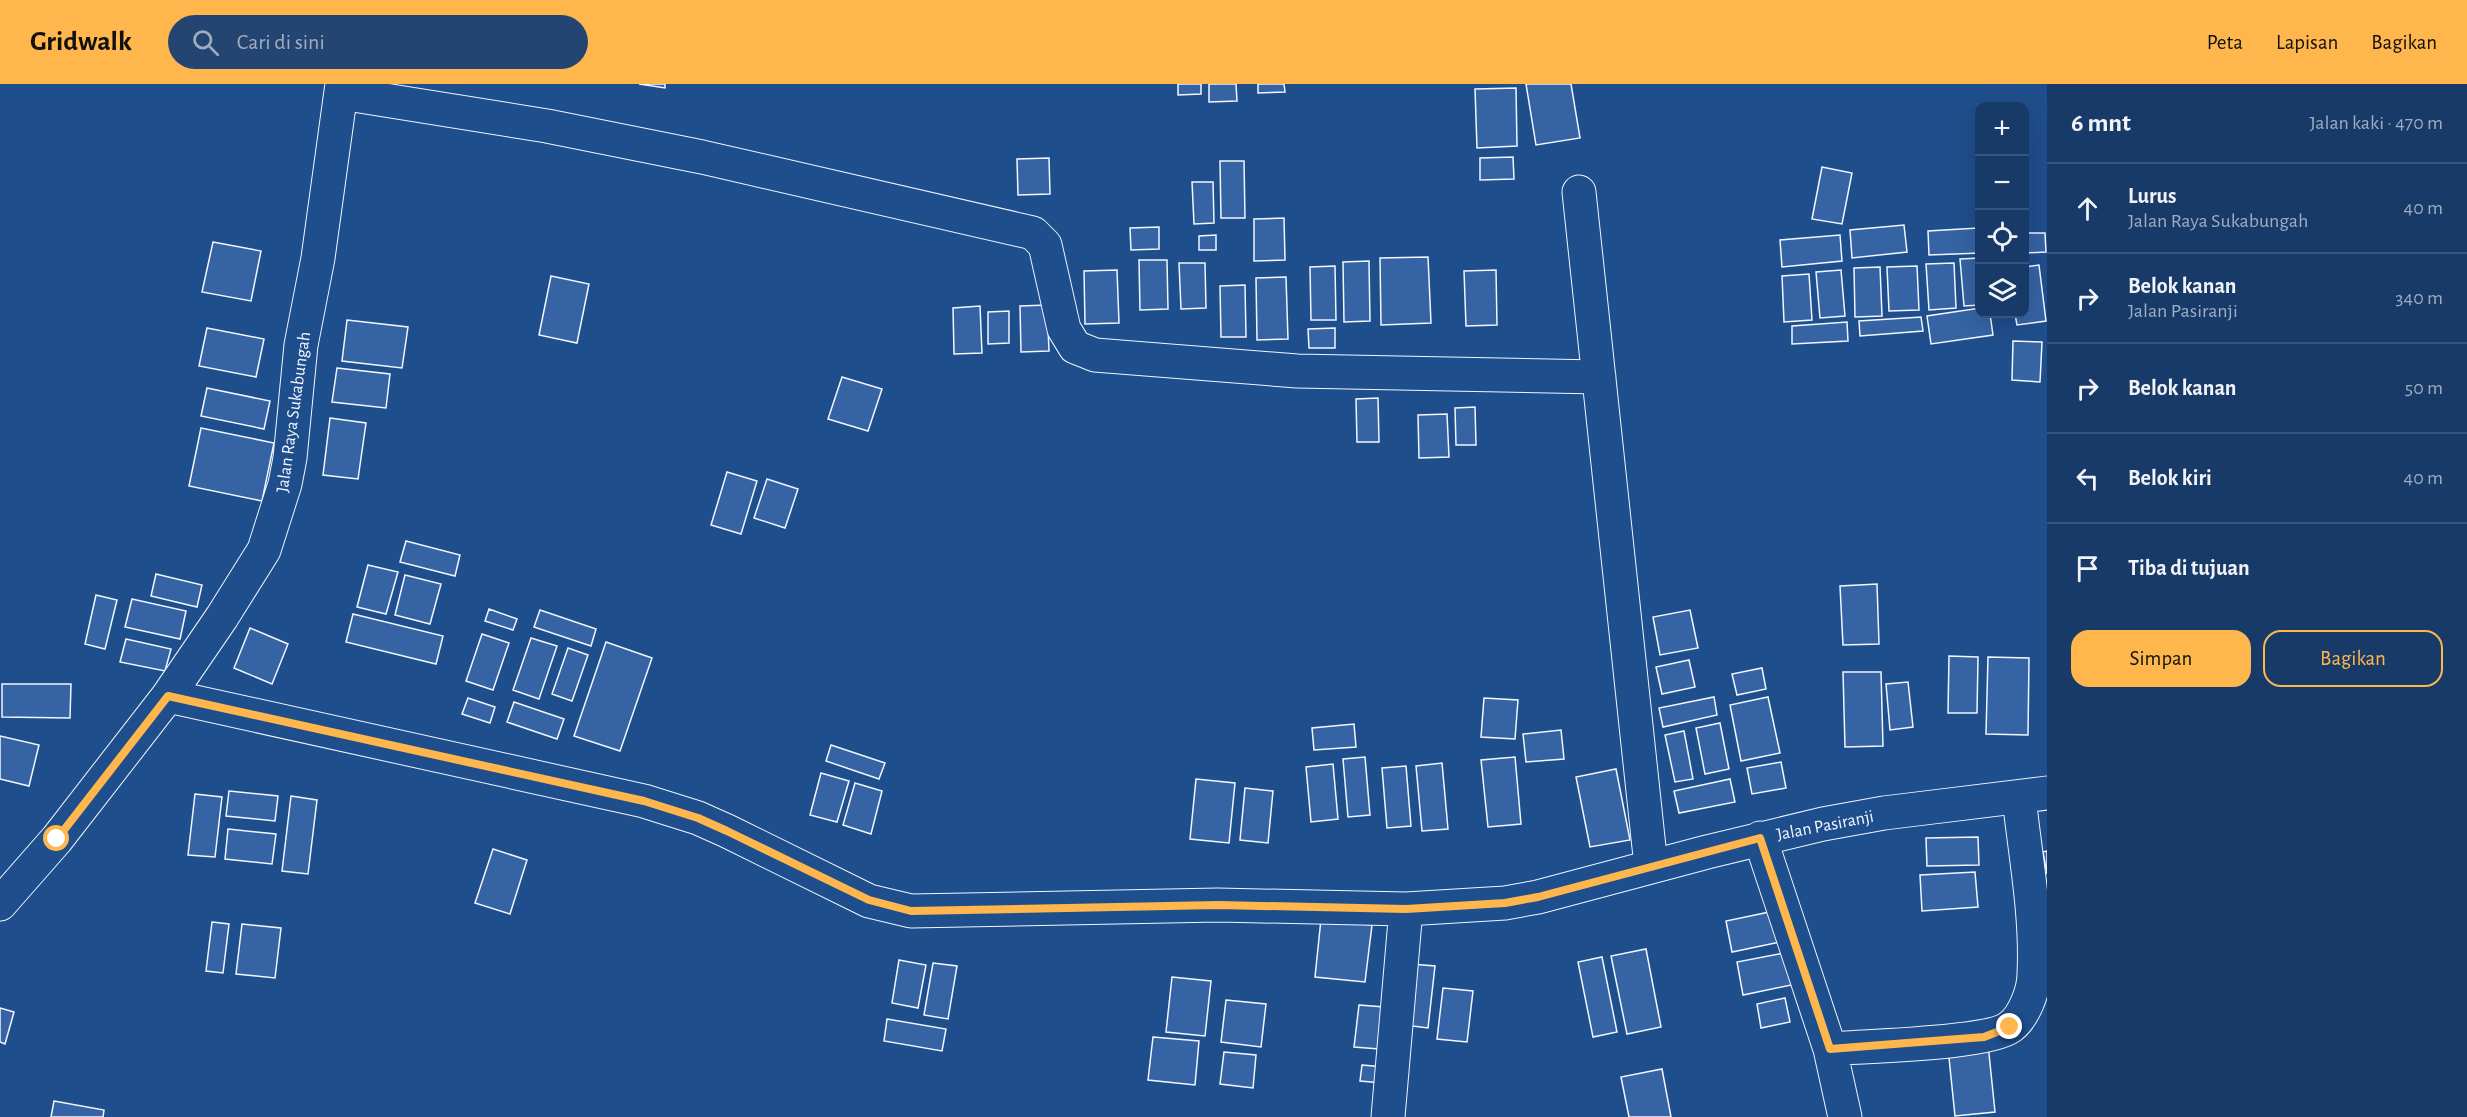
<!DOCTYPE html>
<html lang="id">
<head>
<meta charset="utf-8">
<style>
  body { margin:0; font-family:"Alegreya Sans",sans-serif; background:#244571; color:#f1f3f6 }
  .controls { position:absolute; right:18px; top:18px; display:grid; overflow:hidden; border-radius:12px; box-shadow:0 6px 24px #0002 }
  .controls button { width:54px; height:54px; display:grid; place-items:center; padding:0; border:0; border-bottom:2px solid #36547d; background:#173a69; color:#f1f3f6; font:30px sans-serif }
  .stop { position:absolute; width:18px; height:18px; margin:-14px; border:4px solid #ffb74d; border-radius:50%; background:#fff }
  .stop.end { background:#ffb74d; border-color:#fff; box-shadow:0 2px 6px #0008 }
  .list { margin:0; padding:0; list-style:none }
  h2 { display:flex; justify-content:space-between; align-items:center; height:78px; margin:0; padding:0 24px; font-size:26px }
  h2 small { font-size:20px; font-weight:400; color:#9eadc0 }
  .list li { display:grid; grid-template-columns:39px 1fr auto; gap:18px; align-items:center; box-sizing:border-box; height:90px; padding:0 24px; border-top:2px solid #36547d }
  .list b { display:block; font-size:22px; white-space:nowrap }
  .list p { margin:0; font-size:20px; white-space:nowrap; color:#9eadc0 }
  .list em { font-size:20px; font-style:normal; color:#9eadc0 }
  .actions { display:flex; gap:12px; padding:18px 24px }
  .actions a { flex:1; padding:14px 0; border:2px solid #ffb74d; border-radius:18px; text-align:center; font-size:21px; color:#ffb74d }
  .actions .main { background:#ffb74d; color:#111 }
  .icon { flex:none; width:33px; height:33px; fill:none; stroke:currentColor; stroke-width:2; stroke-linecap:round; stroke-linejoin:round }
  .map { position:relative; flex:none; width:2047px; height:1033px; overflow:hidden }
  header { display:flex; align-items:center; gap:36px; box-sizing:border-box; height:84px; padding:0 30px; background:#ffb74d; color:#111 }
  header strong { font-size:28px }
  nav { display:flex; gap:33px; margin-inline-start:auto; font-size:21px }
  .search { width:420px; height:54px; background:#244571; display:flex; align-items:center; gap:15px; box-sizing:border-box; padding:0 21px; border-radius:33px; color:#9eadc0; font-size:22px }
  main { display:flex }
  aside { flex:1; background:#173a69 }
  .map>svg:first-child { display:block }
  .building { fill:#3563a3; stroke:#f2f6ff; stroke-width:1.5 }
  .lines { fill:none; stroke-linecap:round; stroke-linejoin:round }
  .minor-casing { stroke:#f2f6ff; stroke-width:35 }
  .minor { stroke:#1f4e8c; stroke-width:33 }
  .route { stroke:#ffb74d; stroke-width:8 }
  .labels { text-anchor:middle; stroke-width:4.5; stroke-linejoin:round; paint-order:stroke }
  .street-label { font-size:18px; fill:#f2f6ff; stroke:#1f4e8c }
</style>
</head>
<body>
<header>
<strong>Gridwalk</strong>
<div class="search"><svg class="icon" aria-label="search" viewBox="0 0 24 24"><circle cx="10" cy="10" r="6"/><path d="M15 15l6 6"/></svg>Cari di sini</div>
<nav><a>Peta</a><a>Lapisan</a><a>Bagikan</a></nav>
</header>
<main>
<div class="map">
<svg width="2047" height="1033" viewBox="0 0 2047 1033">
  <rect width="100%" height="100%" fill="#1f4e8c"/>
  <!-- building -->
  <path class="building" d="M639,0H665V4Z
    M1178,0H1201V10L1178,11Z
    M1209,0H1236L1237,17L1209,18Z
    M1258,0H1284L1285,8L1258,9Z
    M1526,0H1571L1580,54L1536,61Z
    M1516,4L1517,62L1477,64L1475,5Z
    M1513,73L1514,95L1480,96V74Z
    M1049,74L1050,110L1018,111L1017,75Z
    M1220,77H1244L1245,134H1221Z
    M1822,83L1852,89L1842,140L1812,135Z
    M1192,98H1213L1214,139L1194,140Z
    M1284,134L1285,176L1254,177V135Z
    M1904,141L1907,168L1852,174L1850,146Z
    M1159,143V165L1131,166L1130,144Z
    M1978,144L1980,169L1929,171L1928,147Z
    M2024,149H2045L2046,168L2024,169Z
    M1216,151V166H1199V152Z
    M1840,151L1842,177L1782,183L1780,156Z
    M213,158L261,167L251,217L202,208Z
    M1428,173L1431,239L1381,241L1380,174Z
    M1980,174V221L1964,222L1960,175Z
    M1139,176H1167L1168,225L1140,226Z
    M1369,177L1370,237L1344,238L1343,178Z
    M1179,179H1205L1206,224L1181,225Z
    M1954,179L1956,224L1929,226L1926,180Z
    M2039,181L2046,237L2017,241L2015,230H2024V183Z
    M1335,182L1336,236H1311L1310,183Z
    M1917,182L1919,226L1889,227L1887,183Z
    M1880,183L1882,232L1855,233L1854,184Z
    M1117,186L1119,239L1085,240L1084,187Z
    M1496,186L1497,241L1466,242L1464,187Z
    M1841,186L1845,232L1820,234L1816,188Z
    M1809,190L1812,236L1784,238L1782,192Z
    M551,192L589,200L577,259L539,251Z
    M1286,193L1288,255L1257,256L1256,194Z
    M1245,201L1246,253H1221L1220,202Z
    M1047,221L1049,267L1021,268L1020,222Z
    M980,222L982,269L954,270L953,224Z
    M1980,224V230H1990L1993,251L1931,260L1927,232Z
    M1009,227V259L988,260V228Z
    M1921,233L1923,247L1860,252L1859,237Z
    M347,236L408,243L402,284L342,277Z
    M1847,238L1848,257L1792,260V242Z
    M207,244L264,255L256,293L199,282Z
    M1335,244V264H1309L1308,245Z
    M2013,257L2042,258L2040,298L2012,296Z
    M337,284L390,290L386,324L332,318Z
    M842,293L882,305L868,347L828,335Z
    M207,304L270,317L264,345L201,332Z
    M1378,314L1379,358H1357L1356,315Z
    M1475,323L1476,361H1456L1455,324Z
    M1447,330L1449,373L1419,374L1418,331Z
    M330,334L366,339L358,395L323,391Z
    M201,344L274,359L262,417L189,402Z
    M727,388L757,397L741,450L711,441Z
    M767,395L798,405L785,444L754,434Z
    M406,457L460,471L455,492L400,478Z
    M368,481L398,488L386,530L357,523Z
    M156,490L202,501L197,523L151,512Z
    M405,491L441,500L430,540L395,531Z
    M1877,500L1879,560L1843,561L1840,502Z
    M96,511L117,516L105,565L85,560Z
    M132,515L186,527L180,555L125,543Z
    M489,525L517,535L513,546L485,537Z
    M540,526L596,545L591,562L534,543Z
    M1690,526L1698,564L1660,571L1653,533Z
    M353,530L443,552L436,580L346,558Z
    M250,544L288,560L272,600L234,584Z
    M482,550L509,559L493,606L466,597Z
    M531,554L557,562L539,615L513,606Z
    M126,555L171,565L165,587L120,578Z
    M606,558L652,574L620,667L574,652Z
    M568,564L588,571L572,617L552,610Z
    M1949,572L1978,573L1977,629H1948Z
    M1988,573L2029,574L2028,651L1986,650Z
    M1689,576L1695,603L1662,610L1656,583Z
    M1762,584L1766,605L1737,611L1732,590Z
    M1843,588H1881L1883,662L1845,663Z
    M1908,598L1913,643L1890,646L1886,600Z
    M2,600H71L70,634L2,633Z
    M1714,613L1717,631L1663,643L1659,624Z
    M1768,613L1780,669L1741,677L1730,621Z
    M468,614L495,623L490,639L462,630Z
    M1484,614L1518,616L1515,655L1481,653Z
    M514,618L564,635L557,655L507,638Z
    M1720,639L1729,685L1705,690L1696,644Z
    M1354,640L1356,663L1314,666L1312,644Z
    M1561,646L1564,675L1526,678L1523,650Z
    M1684,647L1693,695L1675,698L1665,651Z
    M0,652L39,661L29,702L0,695Z
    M831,661L885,679L879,695L826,677Z
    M1365,673L1370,731L1348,733L1343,675Z
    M1515,673L1521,740L1488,743L1481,676Z
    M1781,678L1786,704L1752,710L1747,684Z
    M1442,679L1448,745L1422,747L1416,682Z
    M1333,680L1338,735L1311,738L1306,683Z
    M1406,682L1411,742L1387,744L1382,684Z
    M1616,685L1630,756L1590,763L1576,693Z
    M821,689L849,697L837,738L810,731Z
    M1196,695L1235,699L1229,759L1190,755Z
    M1730,695L1735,718L1679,729L1674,707Z
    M855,699L882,707L871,750L843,741Z
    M1245,704L1273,707L1268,759L1240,756Z
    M229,707L278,712L275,737L226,732Z
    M195,710L222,713L215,773L188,771Z
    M291,712L317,716L308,790L282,787Z
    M228,745L276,750L272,780L225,775Z
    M1978,753L1979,781L1927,782L1926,754Z
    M493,765L527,776L510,830L475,819Z
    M2047,767V790L2043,768Z
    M1975,788L1978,823L1922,827L1920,791Z
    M1779,826L1785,857L1732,868L1726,837Z
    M1321,835L1372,841L1365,898L1315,893Z
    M212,838L229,840L223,889L206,887Z
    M242,840L281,844L275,894L236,890Z
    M1646,865L1661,943L1627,950L1611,872Z
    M1795,867L1801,899L1743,911L1737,878Z
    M1602,873L1617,948L1593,953L1578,878Z
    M899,876L926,881L918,924L892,919Z
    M933,879L957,882L948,935L924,931Z
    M1411,880L1435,882L1428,944L1405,941Z
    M1172,893L1211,897L1205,952L1166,948Z
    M1443,904L1473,907L1467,958L1437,955Z
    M1785,914L1790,938L1761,944L1757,920Z
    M1226,916L1266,920L1261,963L1221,958Z
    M1359,921L1384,923L1379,965L1354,963Z
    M0,924L14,928L5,960L0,958Z
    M887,935L946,945L942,967L884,957Z
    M1153,953L1199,957L1195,1001L1148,996Z
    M1988,960L1995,1028L1955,1032L1948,964Z
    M1224,968L1256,971L1253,1004L1220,1000Z
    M1362,981L1384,983L1382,999L1360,997Z
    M1662,985L1671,1033H1629L1621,993Z
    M54,1017L104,1026L103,1033H51Z"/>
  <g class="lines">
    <!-- minor casing -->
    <g class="minor-casing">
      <path id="minor" d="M341,9L547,42L702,73L1033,149L1045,161L1064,245L1075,263L1095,271L1297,287L1599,293
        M1579,108L1651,782
        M168,612L644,717L698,734L727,747L869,817L911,827L1218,821L1406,825L1505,819L1538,813L1707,768L1823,740L1884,729L2047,709
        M1760,754L1830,965L1845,1033
        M0,820L57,755L168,612L222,533L264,466L285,400L290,374L301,261L318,174L342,0
        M1830,965C1864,962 1988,960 2010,943C2024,933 2034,906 2034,890C2037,832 2025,770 2019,713
        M1388,1033L1406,825"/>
    </g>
    <!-- minor -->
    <use href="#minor" class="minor"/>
  </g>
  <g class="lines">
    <!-- route -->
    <path class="route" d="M57,755L168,612L644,717L698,734L727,747L869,816L911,827L1218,821L1406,825L1505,819L1538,813L1760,754L1830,965L1984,953L2010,943"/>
  </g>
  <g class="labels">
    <!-- street labels -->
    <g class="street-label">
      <text transform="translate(293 328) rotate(-82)" y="6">Jalan Raya Sukabungah</text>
      <text transform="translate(1825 741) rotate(-11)" y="6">Jalan Pasiranji</text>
    </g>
  </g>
</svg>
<div class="controls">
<button>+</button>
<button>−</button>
<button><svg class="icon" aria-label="locate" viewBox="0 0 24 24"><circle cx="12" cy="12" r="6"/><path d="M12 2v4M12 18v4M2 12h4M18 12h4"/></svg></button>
<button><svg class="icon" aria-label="layers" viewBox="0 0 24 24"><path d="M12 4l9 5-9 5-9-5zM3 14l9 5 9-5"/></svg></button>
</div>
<div class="stop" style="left:57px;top:755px"></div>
<div class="stop end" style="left:2010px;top:943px"></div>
</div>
<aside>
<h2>6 mnt<small>Jalan kaki · 470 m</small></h2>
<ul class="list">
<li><svg class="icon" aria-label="ahead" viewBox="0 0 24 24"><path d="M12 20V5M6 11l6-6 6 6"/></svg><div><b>Lurus</b><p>Jalan Raya Sukabungah</p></div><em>40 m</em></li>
<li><svg class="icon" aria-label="right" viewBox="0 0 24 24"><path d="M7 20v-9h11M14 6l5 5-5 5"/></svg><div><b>Belok kanan</b><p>Jalan Pasiranji</p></div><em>340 m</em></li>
<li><svg class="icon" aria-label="right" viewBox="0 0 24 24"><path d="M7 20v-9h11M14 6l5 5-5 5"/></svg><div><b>Belok kanan</b></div><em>50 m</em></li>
<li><svg class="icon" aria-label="left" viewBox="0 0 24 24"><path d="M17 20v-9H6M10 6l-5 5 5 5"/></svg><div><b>Belok kiri</b></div><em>40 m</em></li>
<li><svg class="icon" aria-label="arrive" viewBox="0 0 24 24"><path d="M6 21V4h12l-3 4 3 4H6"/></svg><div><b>Tiba di tujuan</b></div></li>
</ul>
<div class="actions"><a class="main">Simpan</a><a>Bagikan</a></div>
</aside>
</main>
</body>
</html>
